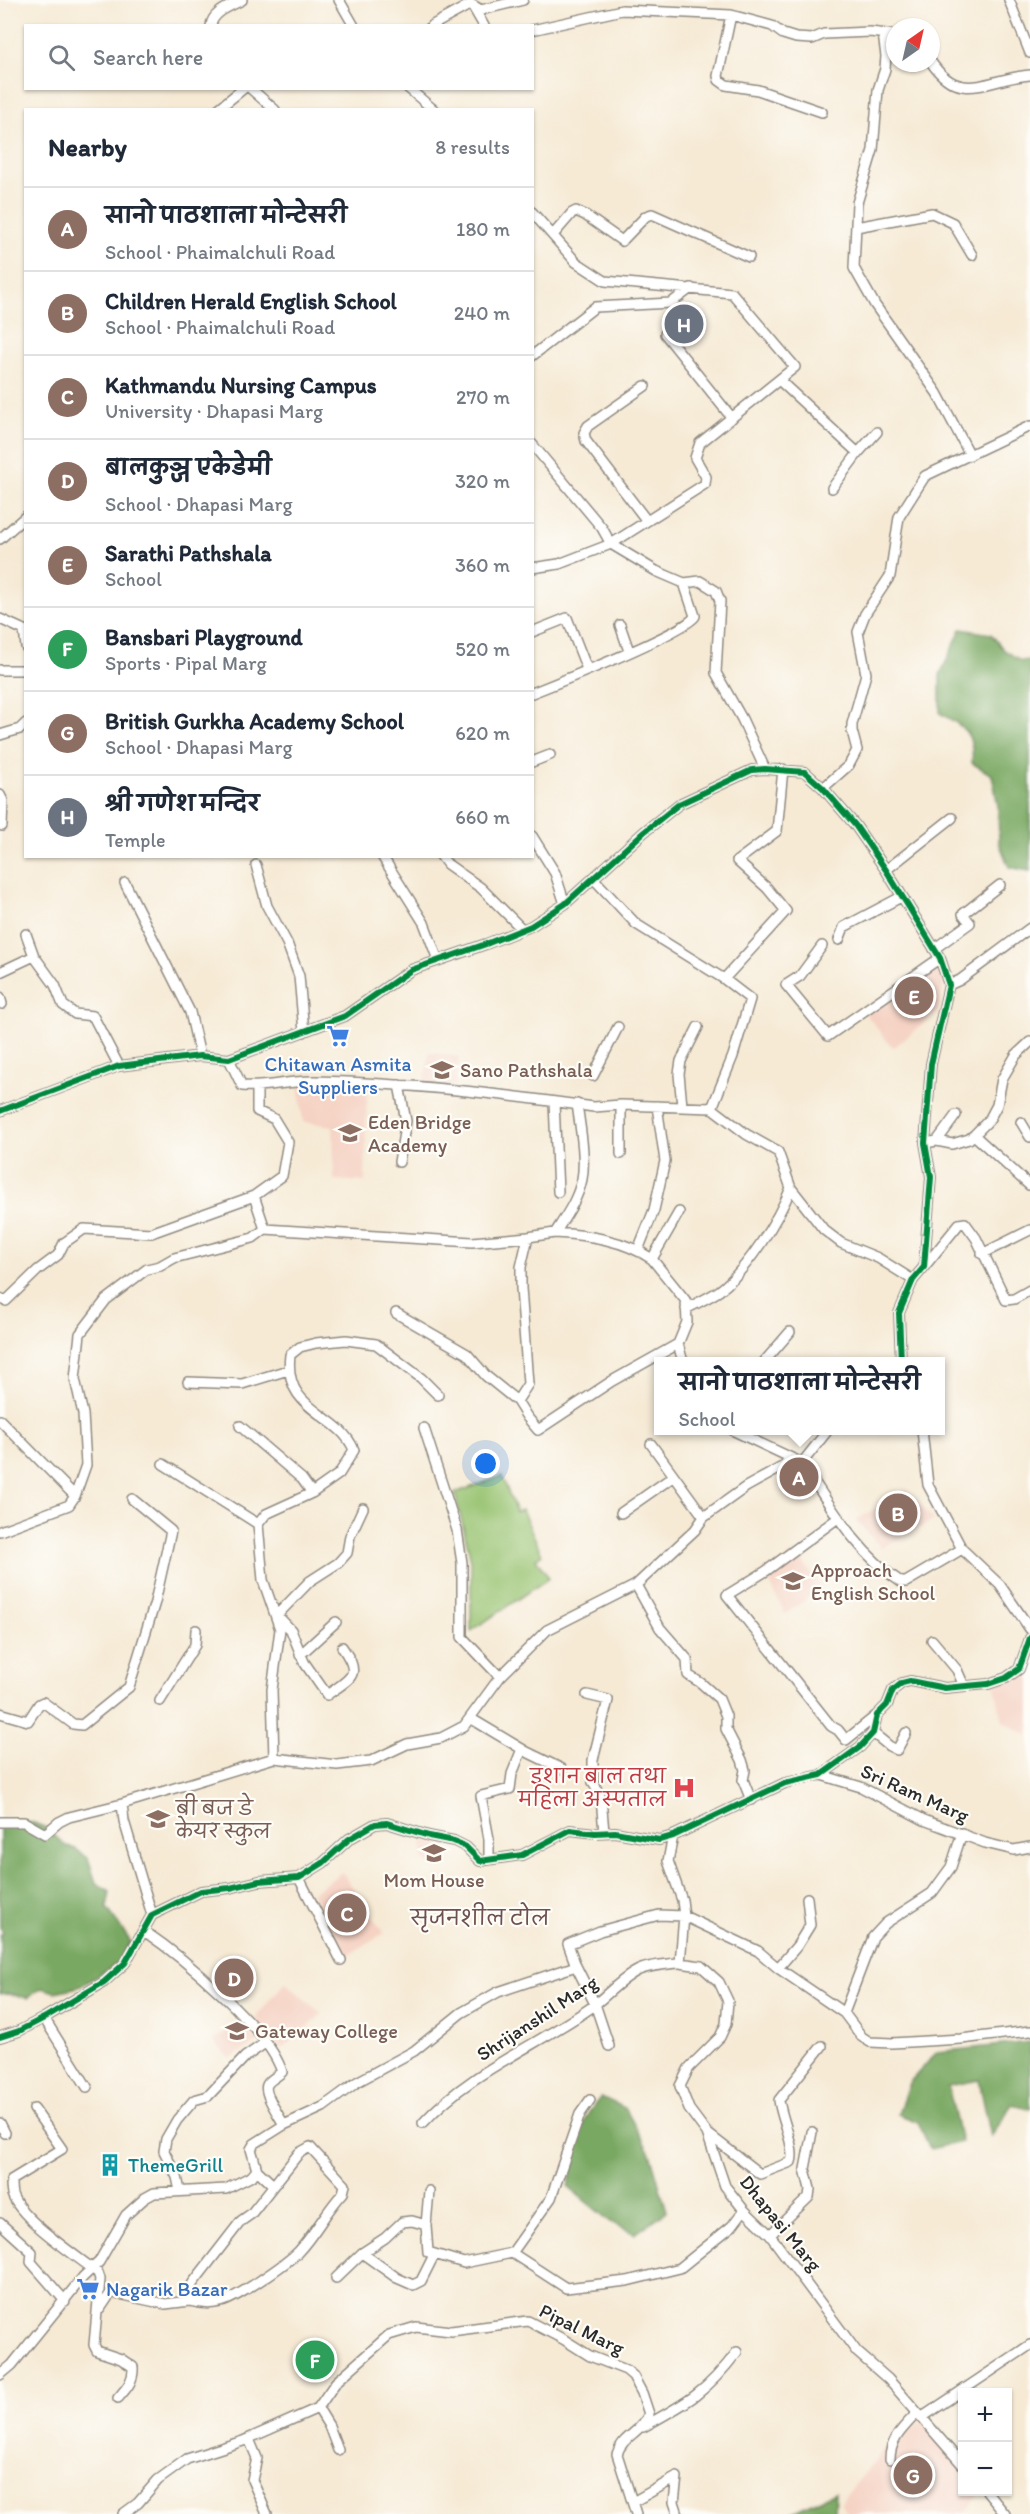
<!DOCTYPE html>
<html lang="en">
<head>
<meta charset="utf-8">
<style>
  body { margin:0; font-family:Itim,"Playpen Sans Deva",sans-serif; background:#f2f2f3; color:#1f2937 }
  .controls { position:absolute; right:18px; bottom:18px; display:grid; overflow:hidden; border-radius:0px; box-shadow:0 2px 4px #0004 }
  .controls button { width:54px; height:54px; display:grid; place-items:center; padding:0; border:0; border-bottom:2px solid #e0e1e3; background:#fff; color:#1f2937; font:30px sans-serif }
  .compass { position:absolute; left:886px; top:18px; width:54px; height:54px; border-radius:50%; background:#fff; box-shadow:0 2px 4px #0004; rotate:34deg }
  .you { position:absolute; left:486px; top:1464px; width:21px; height:21px; margin:-15px; border:4px solid #fff; border-radius:50%; background:#1a73e8; box-shadow:0 0 0 9px #1a73e833 }
  .badge { display:grid; place-items:center; width:39px; height:39px; border-radius:50%; background:#2563eb; color:#fff; font-size:20px; font-weight:700 }
  .pin { position:absolute; translate:-50% -50%; border:3px solid #fff; box-shadow:0 2px 6px #0006 }
  .popup { position:absolute; left:654px; top:1357px; width:291px; height:78px; box-sizing:border-box; display:grid; place-content:center; border-radius:0px; background:#fff; filter:drop-shadow(0 2px 4px #0005); font-size:20px; white-space:nowrap; color:#747a83 }
  .popup b { font-size:22px; color:#1f2937 }
  .popup::after { content:''; position:absolute; left:50%; top:100%; margin-left:-12px; border:12px solid transparent; border-top-color:#fff }
  .list { margin:0; padding:0; list-style:none }
  h2 { display:flex; justify-content:space-between; align-items:center; height:78px; margin:0; padding:0 24px; font-size:26px }
  h2 small { font-size:20px; font-weight:400; color:#747a83 }
  .list li { display:grid; grid-template-columns:39px 1fr auto; gap:18px; align-items:center; box-sizing:border-box; height:84px; padding:0 24px; border-top:2px solid #e0e1e3 }
  .list b { display:block; font-size:22px; white-space:nowrap }
  .list p { margin:0; font-size:20px; white-space:nowrap; color:#747a83 }
  .list em { font-size:20px; font-style:normal; color:#747a83 }
  .icon { flex:none; width:33px; height:33px; fill:none; stroke:currentColor; stroke-width:2; stroke-linecap:round; stroke-linejoin:round }
  .map { position:relative; flex:none; width:1030px; height:2514px; overflow:hidden }
  .search { position:absolute; background:#fff; box-shadow:0 2px 4px #0004; left:24px; top:24px; width:510px; height:66px; display:flex; align-items:center; gap:15px; box-sizing:border-box; padding:0 21px; border-radius:0px; color:#747a83; font-size:22px }
  .panel { position:absolute; background:#fff; box-shadow:0 2px 4px #0004; left:24px; top:108px; width:510px; height:750px; border-radius:0px }
  .map>svg:first-child { display:block }
  .built { fill:#f5d2c3 }
  .green { fill:#97c26f; stroke:#61764d; stroke-width:1.5 }
  .forest { fill:#79a862; stroke:#526a46; stroke-width:1.5 }
  .lines { fill:none; stroke-linecap:round; stroke-linejoin:round }
  .street-casing { stroke:#908a80; stroke-width:12 }
  .street { stroke:#fff; stroke-width:9 }
  .cycleway-casing { stroke:#fdfcf7; stroke-width:10 }
  .cycleway { stroke:#00873e; stroke-width:6 }
  .labels { text-anchor:middle; stroke-width:4.5; stroke-linejoin:round; paint-order:stroke }
  .shop-label { font-size:20px; fill:#366cbe; stroke:#fdfcf7 }
  .education-label { font-size:20px; fill:#785e54; stroke:#fdfcf7; text-anchor:start }
  .health-label { font-size:20px; fill:#be3a42; stroke:#fdfcf7; text-anchor:end }
  .street-label { font-size:20px; fill:#2b2b2b; stroke:#fdfcf7 }
  .culture-label { font-size:20px; fill:#0d838f; stroke:#fdfcf7; text-anchor:start }
  .neighbourhood-label { font-size:21px; fill:#6e5050; stroke:#fdfcf7 }
</style>
</head>
<body>
<div class="map">
<svg width="1030" height="2514" viewBox="0 0 1030 2514">
  <rect width="100%" height="100%" fill="#fdfcf7"/>
  <filter id="ink" filterUnits="userSpaceOnUse"><feTurbulence type="fractalNoise" baseFrequency=".0167" numOctaves="2"/><feDisplacementMap in="SourceGraphic" scale="12" xChannelSelector="R" yChannelSelector="G"/><feConvolveMatrix kernelMatrix="1 2 1 2 8 2 1 2 1" color-interpolation-filters="sRGB"/></filter>
  <filter id="wash" filterUnits="userSpaceOnUse"><feTurbulence type="fractalNoise" baseFrequency=".008" numOctaves="4" result="noise"/><feDisplacementMap in="SourceGraphic" scale="24" xChannelSelector="R" yChannelSelector="G"/><feGaussianBlur stdDeviation="1.35" result="paint"/><feColorMatrix in="noise" values="0 0 0 0 0 0 0 0 0 0 0 0 0 0 0 0 0 1.4 0 .05"/><feComposite in="paint" operator="in"/></filter>
  <g filter="url(#wash)">
    <rect width="100%" height="100%" fill="#f6ead5"/>
    <!-- built -->
    <path class="built" d="M937,961L944,980L938,1012L893,1048L864,1012Z
      M429,1052L460,1057L456,1087L424,1083Z
      M298,1083L367,1088L365,1182L334,1180L333,1126L303,1122Z
      M907,1490L934,1520L881,1548L856,1520Z
      M795,1552L823,1588L785,1614L766,1575Z
      M1030,1674V1736H1029L1003,1721L994,1684Z
      M422,1840L448,1846L436,1867L424,1860Z
      M342,1872L384,1933L348,1955L312,1893Z
      M285,1982L322,2014L281,2050L255,2018Z
      M240,2022L258,2042L230,2059L213,2041Z
      M926,2417L931,2419L962,2459V2492H977L978,2495L965,2514H849L840,2503L886,2447Z"/>
    <!-- green -->
    <path class="green" d="M502,1476L516,1512L522,1510L542,1554L536,1559L549,1578L471,1631V1560L455,1493Z"/>
    <!-- forest -->
    <path class="forest" d="M961,629L991,634L1003,649L1021,661L1030,660V871L1009,867L999,842L998,806L992,775L972,763C975,733 964,727 940,713V675Z
      M0,1821L34,1823L46,1828L66,1846L75,1849L88,1858L96,1883L110,1891L107,1908L131,1942L116,1965L79,1987L55,1992L42,1988L27,1998L7,1993L0,1994V1936L3,1933L0,1928Z
      M1030,2042V2109L1012,2104L991,2137L979,2080L948,2086L961,2142L930,2149L918,2122L898,2114L909,2083L937,2052Z
      M601,2097L625,2108L650,2153L667,2211L635,2234L611,2222L568,2187C575,2151 575,2125 601,2097Z
      M835,2492L834,2514H788Z"/>
  </g>
  <g filter="url(#ink)">
    <g class="lines">
      <!-- street casing -->
      <g class="street-casing">
        <path id="street" d="M339,0L354,26
          M1009,0L1030,53
          M473,7L484,26
          M731,15L718,76L719,80L726,85L758,90L822,112
          M211,26C212,12 231,6 242,0
          M431,26L471,4L481,10L523,0
          M532,30L622,10L731,15L772,26L783,34L796,38L812,39L824,34L870,32L895,35
          M883,34L886,56L885,69L878,90L873,150L857,203L854,268L875,305L937,393L970,455
          M931,62C961,106 988,78 1030,75
          M250,88L275,110
          M408,88L434,110
          M217,110L244,88
          M532,212L576,262L605,281L732,293L795,367L700,443L695,458L706,477L705,484L611,544L559,564L532,568
          M856,227L932,213L953,223L972,255
          M553,235L572,213L576,211L585,215L622,241L646,216L652,214L749,257
          M665,334L732,418
          M532,356L595,307L671,303L691,288
          M779,380L858,453L832,488
          M645,386L588,426L584,433L586,441L647,521
          M532,444L602,528L611,544L656,571L684,583L700,581L716,591L720,601L716,673L742,719L765,769
          M858,453L877,432
          M0,539L26,516
          M0,619L24,630L26,647
          M620,625L629,651
          M532,632L567,618L587,669
          M0,670H26
          M532,693C557,683 689,631 695,616L684,583
          M0,735L20,729L26,723
          M532,762L550,755
          M823,788L849,765L857,750L852,731V724L866,674L858,632L865,614L890,576L899,517L925,476L1030,426
          M0,795L3,801L2,826
          M532,836L555,873L565,904
          M382,856L424,923L438,960
          M441,856L447,864L481,888L521,928
          M256,865L267,906L287,943L299,976L304,1032
          M886,870L952,818
          M593,878L636,924L724,979L750,999L733,1056L712,1108
          M125,883L190,1012L200,1056
          M26,934L34,956L55,985L63,1005L75,1014L93,1016L119,1066
          M839,940L844,927L901,897
          M822,946L800,976L786,985L828,1036L940,958
          M934,949L970,923L963,914L1000,885
          M0,972L34,956
          M724,979L786,911L767,888L737,861L777,831L783,769
          M949,985L960,980L1030,928
          M0,997L2,1004
          M229,1059L242,1086C267,1088 291,1080 315,1081C408,1083 501,1094 594,1107L621,1105L712,1108L746,1134L778,1152L791,1188L824,1230L841,1243L878,1258L913,1280
          M593,1076L618,1027
          M399,1085L406,1121L399,1162
          M554,1102L558,1192
          M682,1106L679,1074L681,1061L698,1027
          M0,1111L119,1066L200,1056L229,1059L345,1016L411,970L486,944L531,926L565,904L644,832L679,804L752,770L765,769L805,772L823,788L855,825L886,870L940,958L949,985L931,1064L925,1143L931,1177L924,1267L913,1280L899,1313L901,1362
          M1021,1122L1030,1137
          M974,1135L1029,1185
          M937,1141L956,1115
          M925,1143L937,1141L952,1144L969,1139L974,1135L989,1120L997,1105L1002,1079L1016,1055L1030,1042
          M621,1154V1105
          M679,1212L652,1259L686,1301L687,1322L678,1344L683,1362
          M265,1229L472,1242L528,1237
          M555,1233C588,1235 624,1240 652,1259
          M638,1250L654,1210L665,1161L657,1106
          M982,1254L1030,1230
          M924,1267L959,1224L965,1223L976,1238L1006,1300L1014,1299L1030,1290
          M0,1298L6,1301L38,1270L58,1255L64,1243L84,1229L151,1233L254,1196L282,1176L288,1142L274,1119L257,1111V1087
          M686,1309C697,1303 708,1298 719,1291C747,1270 778,1220 791,1188
          M396,1313L467,1354L486,1376L517,1401L528,1384L521,1288V1267L528,1237L555,1233C566,1216 578,1199 582,1179C586,1158 580,1126 577,1104
          M764,1362L790,1332
          M188,1382L242,1384L288,1370
          M517,1401L527,1417L538,1430L612,1381L678,1344
          M0,1420L75,1496
          M424,1428L457,1530L462,1563V1637L500,1677
          M732,1430L802,1463L828,1430
          M922,1430L928,1485L962,1549L1000,1585L1030,1629
          M651,1444L704,1517
          M802,1463C830,1505 857,1554 901,1582H906L962,1549
          M163,1464L258,1524
          M312,1493L339,1474L354,1450C338,1411 283,1413 290,1355L300,1347L316,1343L346,1340L376,1344L421,1378L438,1395
          M621,1513L674,1476
          M838,1518L766,1571L727,1595L831,1726L838,1730L846,1740L877,1715
          M0,1531L69,1505L75,1496L86,1465L83,1414L75,1379L80,1334L106,1300L147,1269L160,1266L174,1258L253,1238L265,1229L254,1196
          M636,1585L660,1628L687,1659L688,1675L701,1683L719,1699L726,1716V1729L742,1760L745,1770L743,1780L751,1800
          M932,1640L957,1670L964,1686
          M342,1647C362,1676 352,1677 327,1695L304,1662L291,1630L277,1615L310,1581L338,1563L347,1553L350,1536L363,1508
          M300,1655L336,1622
          M587,1695L608,1700L593,1760V1782L601,1798L604,1832
          M160,1701L195,1645L196,1630
          M0,1713L28,1721L39,1704L43,1702L73,1724L82,1725L129,1687L155,1602L171,1531L132,1499
          M470,1718L527,1752L562,1769
          M873,1733L889,1746L897,1750L906,1733
          M274,1758L337,1765L371,1761L407,1744L441,1738L464,1726L500,1677L547,1630L636,1585L695,1530L704,1517L746,1487L784,1466L789,1458
          M821,1775L861,1787L924,1820L985,1843L1014,1850L1030,1847
          M0,1822H24L45,1834L59,1822L69,1817L122,1804
          M673,1836L668,1861L682,1900L684,1916L680,1963L701,1966L719,1982L728,2001L726,2024L720,2037L689,2068L680,2086L689,2109L707,2133L725,2186L744,2210L770,2235L857,2352L888,2379L962,2464
          M489,1858V1839L481,1796L510,1789L512,1774L522,1749
          M299,1878L341,1960
          M152,1915L124,1821L122,1804L274,1758L272,1690L280,1629L263,1580L258,1524L266,1514L312,1493L302,1479L240,1426
          M576,1966L595,2004L609,2046
          M778,1968L797,1946L810,1925L807,1898
          M844,2013L873,1937L886,1923L932,1893L951,1867L962,1833
          M44,2018L87,2087
          M0,2037L19,2031L44,2018L104,1982L125,1963L152,1915L201,1891L230,1888L259,1881L299,1878L323,1863L349,1839L375,1824L387,1823L429,1836L454,1841L466,1847L480,1861L522,1855L570,1830L595,1833L615,1832L659,1840L673,1836L785,1783L821,1775L860,1747L873,1733L877,1715L887,1705L893,1690L902,1683L910,1681L945,1688L988,1684L1006,1678L1019,1669L1030,1638
          M34,2109L62,2149L11,2180C11,2185 11,2190 12,2194C20,2219 77,2256 98,2273L100,2279L94,2345L97,2351L121,2359L133,2367C134,2381 126,2389 118,2398
          M0,2123L5,2133
          M423,2123C468,2073 534,2047 589,2009C606,1997 620,1979 639,1970C652,1965 667,1964 680,1963
          M284,2125L323,2107L357,2082L414,2051L461,2013L498,1992L576,1966L568,1944L600,1931L659,1915L684,1916L758,1951L778,1968L844,2013L862,2037L870,2042L892,2043L961,2039L1030,2031
          M707,2133L760,2174L791,2162C796,2148 781,2118 779,2100L822,2046
          M310,2147L345,2185L343,2193C326,2211 315,2234 298,2252C286,2264 237,2298 221,2302C210,2305 201,2304 190,2301L189,2290L193,2283L241,2221L251,2214L299,2153Z
          M257,2170L273,2185
          M180,2191L177,2177L164,2151L166,2139L177,2120L194,2100L208,2096L245,2057L265,2043
          M0,2223L32,2252L31,2262L65,2301
          M426,2225L429,2191
          M770,2235L809,2197L810,2189L805,2169L812,2132
          M362,2253L397,2278L413,2285L421,2281L434,2255
          M512,2253L551,2198L580,2114L590,2100
          M336,2278L362,2253L385,2238L402,2222L412,2221L426,2225L428,2252L464,2263L512,2253L566,2288L627,2281L680,2268L732,2226L744,2210
          M100,2309L110,2294L114,2293L165,2304L190,2301
          M0,2375L12,2365L83,2277L99,2262L126,2215L145,2198L154,2193L226,2189L252,2176L257,2170L251,2149L254,2144L284,2125C280,2117 263,2093 267,2085C269,2080 278,2076 282,2072C269,2029 181,1956 144,1931
          M318,2408L329,2426L338,2450
          M921,2418L1030,2345
          M643,2427C687,2403 706,2393 737,2352
          M249,2439L257,2458L252,2480L267,2514
          M890,2459C890,2439 904,2427 917,2413
          M987,2492L1005,2514
          M633,2502L677,2477L674,2502L678,2514
          M123,2514L138,2503L158,2480L187,2459L243,2441L318,2408L336,2382L389,2335L416,2327L451,2331L528,2321L563,2339L590,2356L626,2370L633,2376L642,2393L649,2414C640,2434 623,2435 617,2454L636,2514"/>
      </g>
      <!-- street -->
      <use href="#street" class="street"/>
      <!-- cycleway casing -->
      <g class="cycleway-casing">
        <path id="cycleway" d="M0,1111L119,1066L200,1056L229,1059L345,1016L411,970L486,944L531,926L565,904L644,832L679,804L752,770L765,769L805,772L823,788L855,825L886,870L940,958L949,985L931,1064L925,1143L931,1177L924,1267L913,1280L899,1313L901,1362
          M0,2037L19,2031L44,2018L104,1982L125,1963L152,1915L201,1891L230,1888L259,1881L299,1878L323,1863L349,1839L375,1824L387,1823L429,1836L454,1841L466,1847L480,1861L522,1855L570,1830L595,1833L615,1832L659,1840L673,1836L785,1783L821,1775L860,1747L873,1733L877,1715L887,1705L893,1690L902,1683L910,1681L945,1688L988,1684L1006,1678L1019,1669L1030,1638"/>
      </g>
      <!-- cycleway -->
      <use href="#cycleway" class="cycleway"/>
    </g>
  </g>
  <!-- icons -->
  <defs>
    <g id="supermarket-bare" transform="scale(1.8)"><path d="M-6-5.5h2.5l.6 2H6L4.5 2H-2.5L-4.4-4H-6ZM-1.5 3.2a1.3 1.3 0 1 0 .1 0ZM3 3.2a1.3 1.3 0 1 0 .1 0Z" fill="#3f7fe0" stroke="#fdfcf7" stroke-width="2.5" paint-order="stroke"/></g>
    <g id="school-bare" transform="scale(1.8)"><path d="M0-5L7-2L0 1L-7-2ZM-4 1L0 2.5L4 1V4Q0 6-4 4Z" fill="#8d6e63" stroke="#fdfcf7" stroke-width="2.5" paint-order="stroke"/></g>
    <g id="hospital-bare" transform="scale(1.8)"><path d="M-5-5h3v3.5h4V-5h3V5h-3V1.5h-4V5h-3Z" fill="#e0444e" stroke="#fdfcf7" stroke-width="2.5" paint-order="stroke"/></g>
    <g id="university-bare" transform="scale(1.8)"><path d="M0-5L7-2L0 1L-7-2ZM-4 1L0 2.5L4 1V4Q0 6-4 4Z" fill="#8d6e63" stroke="#fdfcf7" stroke-width="2.5" paint-order="stroke"/></g>
    <g id="building-bare" transform="scale(1.8)"><path d="M-4-6H4V6H1V3H-1V6H-4ZM-2.5-4.3h1.7v1.8h-1.7ZM.8-4.3h1.7v1.8H.8ZM-2.5-1h1.7V.8h-1.7ZM.8-1h1.7V.8H.8Z" fill="#0f9aa8" stroke="#fdfcf7" stroke-width="2.5" paint-order="stroke"/></g>
  </defs>
  <g fill-rule="evenodd">
    <use href="#supermarket-bare" x="338" y="1036"/>
    <use href="#school-bare" x="442" y="1070"/>
    <use href="#school-bare" x="350" y="1133"/>
    <use href="#school-bare" x="793" y="1581"/>
    <use href="#hospital-bare" x="684" y="1788"/>
    <use href="#school-bare" x="158" y="1819"/>
    <use href="#school-bare" x="434" y="1853"/>
    <use href="#university-bare" x="237" y="2031"/>
    <use href="#building-bare" x="110" y="2165"/>
    <use href="#supermarket-bare" x="88" y="2289"/>
  </g>
  <g class="labels">
    <!-- shop labels -->
    <g class="shop-label">
      <text x="338" y="1071">Chitawan Asmita<tspan x="338" dy="23">Suppliers</tspan></text>
      <text x="106" y="2296" text-anchor="start">Nagarik Bazar</text>
    </g>
    <!-- education labels -->
    <g class="education-label">
      <text x="460" y="1077">Sano Pathshala</text>
      <text x="368" y="1129">Eden Bridge<tspan x="368" dy="23">Academy</tspan></text>
      <text x="811" y="1577">Approach<tspan x="811" dy="23">English School</tspan></text>
      <text x="176" y="1815">बी बज डे<tspan x="176" dy="23">केयर स्कुल</tspan></text>
      <text x="434" y="1887" text-anchor="middle">Mom House</text>
      <text x="255" y="2038">Gateway College</text>
    </g>
    <!-- health labels -->
    <g class="health-label">
      <text x="666" y="1783">इशान बाल तथा<tspan x="666" dy="23">महिला अस्पताल</tspan></text>
    </g>
    <!-- street labels -->
    <g class="street-label">
      <text transform="translate(915 1793) rotate(24)" y="7">Sri Ram Marg</text>
      <text transform="translate(537 2018) rotate(-33)" y="7">Shrijanshil Marg</text>
      <text transform="translate(781 2223) rotate(51)" y="7">Dhapasi Marg</text>
      <text transform="translate(582 2329) rotate(26)" y="7">Pipal Marg</text>
    </g>
    <!-- culture labels -->
    <g class="culture-label">
      <text x="128" y="2172">ThemeGrill</text>
    </g>
    <!-- neighbourhood labels -->
    <g class="neighbourhood-label">
      <text x="480" y="1925">सृजनशील टोल</text>
    </g>
  </g>
</svg>
<div class="controls">
<button>+</button>
<button>−</button>
</div>
<svg class="compass" viewBox="-18 -18 36 36"><path d="M0-13l5 13h-10z" fill="#e53935"/><path d="M0 13l5-13h-10z" fill="#747a83"/></svg>
<div class="you"></div>
<div class="pin badge" style="left:799px;top:1477px;background:#8d6e63">A</div>
<div class="popup"><b>सानो पाठशाला मोन्टेसरी</b>School</div>
<div class="pin badge" style="left:898px;top:1513px;background:#8d6e63">B</div>
<div class="pin badge" style="left:347px;top:1913px;background:#8d6e63">C</div>
<div class="pin badge" style="left:234px;top:1978px;background:#8d6e63">D</div>
<div class="pin badge" style="left:914px;top:996px;background:#8d6e63">E</div>
<div class="pin badge" style="left:315px;top:2360px;background:#2e9e5b">F</div>
<div class="pin badge" style="left:913px;top:2475px;background:#8d6e63">G</div>
<div class="pin badge" style="left:684px;top:324px;background:#6b7280">H</div>
<div class="search"><svg class="icon" aria-label="search" viewBox="0 0 24 24"><circle cx="10" cy="10" r="6"/><path d="M15 15l6 6"/></svg>Search here</div>
<section class="panel">
<h2>Nearby<small>8 results</small></h2>
<ul class="list">
<li><span class="badge" style="background:#8d6e63">A</span><div><b>सानो पाठशाला मोन्टेसरी</b><p>School · Phaimalchuli Road</p></div><em>180 m</em></li>
<li><span class="badge" style="background:#8d6e63">B</span><div><b>Children Herald English School</b><p>School · Phaimalchuli Road</p></div><em>240 m</em></li>
<li><span class="badge" style="background:#8d6e63">C</span><div><b>Kathmandu Nursing Campus</b><p>University · Dhapasi Marg</p></div><em>270 m</em></li>
<li><span class="badge" style="background:#8d6e63">D</span><div><b>बालकुञ्ज एकेडेमी</b><p>School · Dhapasi Marg</p></div><em>320 m</em></li>
<li><span class="badge" style="background:#8d6e63">E</span><div><b>Sarathi Pathshala</b><p>School</p></div><em>360 m</em></li>
<li><span class="badge" style="background:#2e9e5b">F</span><div><b>Bansbari Playground</b><p>Sports · Pipal Marg</p></div><em>520 m</em></li>
<li><span class="badge" style="background:#8d6e63">G</span><div><b>British Gurkha Academy School</b><p>School · Dhapasi Marg</p></div><em>620 m</em></li>
<li><span class="badge" style="background:#6b7280">H</span><div><b>श्री गणेश मन्दिर</b><p>Temple</p></div><em>660 m</em></li>
</ul>
</section>
</div>
</body>
</html>
